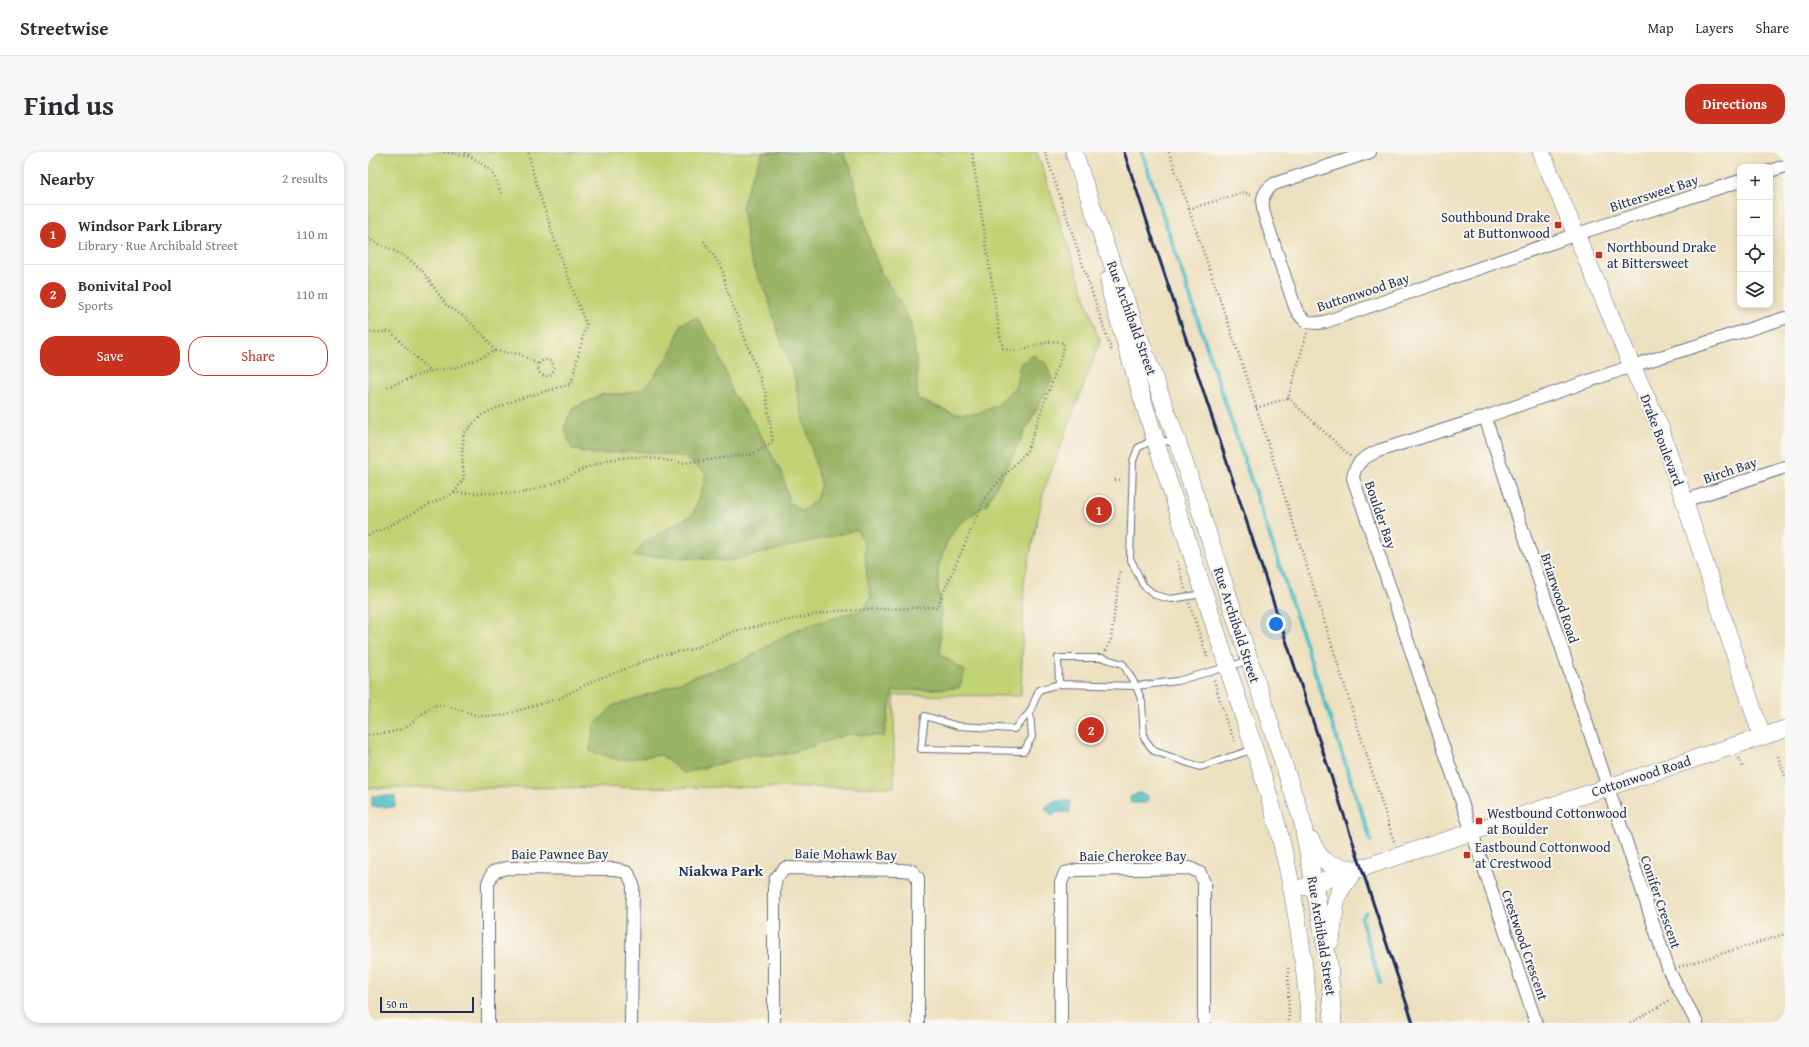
<!DOCTYPE html>
<html lang="en">
<head>
<meta charset="utf-8">
<style>
  body { margin:0; font-family:"Gentium Book Plus",serif; background:#f7f7f7; color:#2b2b33 }
  .controls { position:absolute; right:12px; top:12px; display:grid; overflow:hidden; border-radius:8px; box-shadow:0 2px 6px #0003 }
  .controls button { width:36px; height:36px; display:grid; place-items:center; padding:0; border:0; border-bottom:1px solid #e1e1e2; background:#fff; color:#2b2b33; font:20px sans-serif }
  .scale { position:absolute; left:12px; bottom:10px; width:94px; box-sizing:border-box; padding-left:4px; border:2px solid #1b2f5e; border-top:0; font-size:11px; line-height:14px; white-space:nowrap; color:#1b2f5e; -webkit-text-stroke:3px #fbf7ec; paint-order:stroke }
  .you { position:absolute; left:908px; top:472px; width:14px; height:14px; margin:-10px; border:3px solid #fff; border-radius:50%; background:#1a73e8; box-shadow:0 0 0 6px #1a73e833 }
  .badge { display:grid; place-items:center; width:26px; height:26px; border-radius:50%; background:#c8321e; color:#fff; font-size:13px; font-weight:700 }
  .pin { position:absolute; translate:-50% -50%; border:2px solid #fff; box-shadow:0 1px 4px #0006 }
  .list { margin:0; padding:0; list-style:none }
  h2 { display:flex; justify-content:space-between; align-items:center; height:52px; margin:0; padding:0 16px; font-size:17px }
  h2 small { font-size:13px; font-weight:400; color:#7c7c81 }
  .list li { display:grid; grid-template-columns:26px 1fr auto; gap:12px; align-items:center; box-sizing:border-box; height:60px; padding:0 16px; border-top:1px solid #e1e1e2 }
  .list b { display:block; font-size:15px; white-space:nowrap }
  .list p { margin:0; font-size:13px; white-space:nowrap; color:#7c7c81 }
  .list em { font-size:13px; font-style:normal; color:#7c7c81 }
  .actions { display:flex; gap:8px; padding:12px 16px }
  .actions a { flex:1; padding:9px 0; border:1px solid #c8321e; border-radius:16px; text-align:center; font-size:14px; color:#c8321e }
  .actions .main { background:#c8321e; color:#fff }
  .icon { flex:none; width:22px; height:22px; fill:none; stroke:currentColor; stroke-width:2; stroke-linecap:round; stroke-linejoin:round }
  .map { position:relative; flex:none; width:1417px; height:871px; overflow:hidden; border-radius:16px }
  header { display:flex; align-items:center; gap:24px; box-sizing:border-box; height:56px; padding:0 20px; background:#fff; border-bottom:1px solid #e1e1e2 }
  header strong { font-size:19px }
  nav { display:flex; gap:22px; margin-inline-start:auto; font-size:14px }
  .intro { display:flex; align-items:center; justify-content:space-between; box-sizing:border-box; height:96px; padding:0 24px }
  h1 { margin:0; font-size:28px }
  .button { padding:10px 18px; border-radius:16px; background:#c8321e; color:#fff; font-size:14px; font-weight:700 }
  main { display:flex; gap:24px; padding:0 24px }
  aside { flex:1; background:#fff; border-radius:16px; box-shadow:0 2px 6px #0003 }
  .map>svg:first-child { display:block }
  .green { fill:#c2d173; stroke:#6e8068 }
  .forest { fill:#99b365; stroke:#5a7162 }
  .water { fill:#4fbec5; stroke:#357692 }
  .lines { fill:none; stroke-linecap:round; stroke-linejoin:round }
  .stream { stroke:#4fbec5; stroke-width:4 }
  .lane-casing { stroke:#646d80; stroke-width:8 }
  .street-casing { stroke:#646d80; stroke-width:14 }
  .secondary-casing { stroke:#646d80; stroke-width:18 }
  .path { stroke:#646d80; stroke-width:2.5; stroke-dasharray:1 3; stroke-linecap:butt }
  .lane { stroke:#fff; stroke-width:6 }
  .street { stroke:#fff; stroke-width:12 }
  .secondary { stroke:#fff; stroke-width:17 }
  .rail { stroke:#1b2f5e; stroke-width:3 }
  .poi-dot { fill:#c8321e; stroke:#fbf7ec; stroke-width:1.5 }
  .labels { text-anchor:middle; stroke-width:4; stroke-linejoin:round; paint-order:stroke }
  .street-label { font-size:14px; fill:#1b2f5e; stroke:#fbf7ec }
  .poi-label { font-size:14px; fill:#1b2f5e; stroke:#fbf7ec; text-anchor:start }
  .neighbourhood-label { font-size:15px; font-weight:bold; fill:#1b2f5e; stroke:#fbf7ec }
</style>
</head>
<body>
<header>
<strong>Streetwise</strong>
<nav><a>Map</a><a>Layers</a><a>Share</a></nav>
</header>
<div class="intro"><h1>Find us</h1><a class="button">Directions</a></div>
<main>
<aside>
<h2>Nearby<small>2 results</small></h2>
<ul class="list">
<li><span class="badge">1</span><div><b>Windsor Park Library</b><p>Library · Rue Archibald Street</p></div><em>110 m</em></li>
<li><span class="badge">2</span><div><b>Bonivital Pool</b><p>Sports</p></div><em>110 m</em></li>
</ul>
<div class="actions"><a class="main">Save</a><a>Share</a></div>
</aside>
<div class="map">
<svg width="1417" height="871" viewBox="0 0 1417 871">
  <rect width="100%" height="100%" fill="#fbf7ec"/>
  <filter id="ink" filterUnits="userSpaceOnUse"><feTurbulence type="fractalNoise" baseFrequency=".025" numOctaves="2"/><feDisplacementMap in="SourceGraphic" scale="8" xChannelSelector="R" yChannelSelector="G"/><feConvolveMatrix kernelMatrix="1 2 1 2 8 2 1 2 1" color-interpolation-filters="sRGB"/></filter>
  <filter id="wash" filterUnits="userSpaceOnUse"><feTurbulence type="fractalNoise" baseFrequency=".012" numOctaves="4" result="noise"/><feDisplacementMap in="SourceGraphic" scale="16" xChannelSelector="R" yChannelSelector="G"/><feGaussianBlur stdDeviation="0.9" result="paint"/><feColorMatrix in="noise" values="0 0 0 0 0 0 0 0 0 0 0 0 0 0 0 0 0 1.4 0 .05"/><feComposite in="paint" operator="in"/></filter>
  <g filter="url(#wash)">
    <rect width="100%" height="100%" fill="#ede0bf"/>
    <!-- green -->
    <path class="green" d="M0,0H669L732,190L676,338L656,429L653,544L526,543V635L0,636Z"/>
    <!-- forest -->
    <path class="forest" d="M395,0H474L482,14L502,92L513,120L534,154L543,173L549,213V247L588,262L613,261L629,253L648,234L652,212L665,203L678,212L684,227L619,352L589,374L579,390L570,415V438L573,460L572,502L597,519L591,536L525,539L516,584L480,582L419,602L382,604L315,621L293,603L251,608L222,599L226,573L245,554L290,539L332,522L376,508L427,478L458,468L495,458L503,445L499,426L496,390L489,378L361,409L311,405L265,404L278,389L324,363L333,342L338,321L316,305L270,299L226,302L204,297L196,275L206,256L235,242H255L275,237L288,222L304,199L313,172L329,165L349,197L365,242L386,271L414,321L421,350L434,359L448,348L453,332L431,250L427,227L412,186L400,147L381,103L374,54L381,32Z"/>
    <!-- water -->
    <path class="water" d="M771,641L779,643L780,647L779,651H763L762,645Z
      M4,644H27V655H4Z
      M685,649H702V660H689L685,664L677,656Z"/>
    <g class="lines">
      <!-- stream -->
      <path class="stream" d="M774,0L1003,689
        M998,760L993,766L1012,831"/>
    </g>
  </g>
  <g filter="url(#ink)">
    <g class="lines">
      <!-- lane casing -->
      <g class="lane-casing">
        <path id="lane" d="M808,291L786,287L770,296L765,309L762,406L775,433L787,443L802,447L836,442
          M880,509L809,529L768,534L691,532L690,506H735L755,512L768,534L774,550L776,586L786,599L832,615L886,597
          M662,560L646,577L590,574L557,564L553,597L656,599L664,585L662,560L671,538L691,532"/>
      </g>
      <!-- street casing -->
      <g class="street-casing">
        <path id="street" d="M1002,0L906,32C894,40 893,49 896,62L927,155C934,170 941,173 957,170L1209,82L1372,29
          M1402,19L1417,14
          M1117,265L1301,819L1329,871
          M1316,349L1417,315
          M120,871V731L125,720L138,716L248,717L260,721L265,733L263,871
          M406,871V736L408,726L417,716L533,718L544,719L550,726V871
          M693,871V731L697,721L709,718L822,716L832,721L836,731V871
          M1168,871L985,326C987,310 997,305 1010,299L1117,265L1264,214L1417,166"/>
      </g>
      <!-- secondary casing -->
      <g class="secondary-casing">
        <path id="secondary" d="M706,0L734,84L810,291L934,668L961,813L965,871
          M1173,0L1264,214L1292,275L1394,585
          M741,127L743,142C779,267 820,389 859,513C875,565 894,616 908,669C926,734 936,804 942,871
          M943,688C954,712 959,713 985,717
          M936,735L1417,577
          M963,789L968,749L972,739L987,717"/>
      </g>
      <!-- path -->
      <path class="path" d="M76,0L103,5
        M97,0L124,19L133,41
        M677,0L744,200
        M801,0L879,226L1027,692
        M821,57L876,40L885,44
        M0,87L35,103L53,117L79,154L97,165L117,185L127,199L90,215L63,219L52,210L23,180H0
        M127,199L151,202L170,212
        M170 216a8 8 0 1 1 16 0a8 8 0 1 1-16 0Z
        M19,235L62,219
        M920,246L983,305
        M888,256L920,246L939,181
        M747,328H753
        M86,341H154L187,331L217,316L240,308L261,305H278L316,311L384,302L405,291L398,242L358,135L354,116L335,88
        M0,383L17,376L60,353L86,341L96,326L94,302L96,281L114,263L147,248L203,232L218,172L191,101L168,31L160,0
        M809,409L817,437
        M821,451L840,507
        M738,499L743,487L752,419
        M846,528L859,572L867,589
        M0,583L24,580L37,576L65,553L80,554L111,564H132L192,546L227,528L255,518L292,503L325,497L367,479L466,459L569,455L618,344L659,299L695,199L696,191C675,184 655,205 635,196L632,184L604,0
        M1410,604L1417,624
        M1371,606L1375,616
        M1311,815L1417,782
        M920,816L921,871
        M1262,871L1304,847"/>
      <!-- lane -->
      <use href="#lane" class="lane"/>
      <!-- street -->
      <use href="#street" class="street"/>
      <!-- secondary -->
      <use href="#secondary" class="secondary"/>
      <!-- rail -->
      <path class="rail" d="M756,0L1045,871"/>
    </g>
  </g>
  <!-- markers -->
  <g class="poi-dot">
    <rect x="1186" y="69" width="8" height="8" rx="2"/>
    <rect x="1227" y="99" width="8" height="8" rx="2"/>
    <rect x="1107" y="665" width="8" height="8" rx="2"/>
    <rect x="1095" y="699" width="8" height="8" rx="2"/>
  </g>
  <g class="labels">
    <!-- street labels -->
    <g class="street-label">
      <text transform="translate(1286 41) rotate(-18)" y="5">Bittersweet Bay</text>
      <text transform="translate(995 140) rotate(-18)" y="5">Buttonwood Bay</text>
      <text transform="translate(764 166) rotate(70)" y="5">Rue Archibald Street</text>
      <text transform="translate(1294 288) rotate(69)" y="5">Drake Boulevard</text>
      <text transform="translate(1362 318) rotate(-19)" y="5">Birch Bay</text>
      <text transform="translate(1013 363) rotate(71)" y="5">Boulder Bay</text>
      <text transform="translate(1192 446) rotate(72)" y="5">Briarwood Road</text>
      <text transform="translate(869 473) rotate(72)" y="5">Rue Archibald Street</text>
      <text transform="translate(1273 624) rotate(-18)" y="5">Cottonwood Road</text>
      <text x="192" y="707">Baie Pawnee Bay</text>
      <text transform="translate(478 702) rotate(1)" y="5">Baie Mohawk Bay</text>
      <text x="765" y="709">Baie Cherokee Bay</text>
      <text transform="translate(1293 750) rotate(71)" y="5">Conifer Crescent</text>
      <text transform="translate(954 784) rotate(81)" y="5">Rue Archibald Street</text>
      <text transform="translate(1157 793) rotate(71)" y="5">Crestwood Crescent</text>
    </g>
    <!-- poi labels -->
    <g class="poi-label">
      <text x="1182" y="70" text-anchor="end">Southbound Drake<tspan x="1182" dy="16">at Buttonwood</tspan></text>
      <text x="1239" y="100">Northbound Drake<tspan x="1239" dy="16">at Bittersweet</tspan></text>
      <text x="1119" y="666">Westbound Cottonwood<tspan x="1119" dy="16">at Boulder</tspan></text>
      <text x="1107" y="700">Eastbound Cottonwood<tspan x="1107" dy="16">at Crestwood</tspan></text>
    </g>
    <!-- neighbourhood labels -->
    <g class="neighbourhood-label">
      <text x="353" y="724">Niakwa Park</text>
    </g>
  </g>
</svg>
<div class="controls">
<button>+</button>
<button>−</button>
<button><svg class="icon" aria-label="locate" viewBox="0 0 24 24"><circle cx="12" cy="12" r="6"/><path d="M12 2v4M12 18v4M2 12h4M18 12h4"/></svg></button>
<button><svg class="icon" aria-label="layers" viewBox="0 0 24 24"><path d="M12 4l9 5-9 5-9-5zM3 14l9 5 9-5"/></svg></button>
</div>
<div class="scale">50 m</div>
<div class="you"></div>
<div class="pin badge" style="left:731px;top:358px">1</div>
<div class="pin badge" style="left:723px;top:578px">2</div>
</div>
</main>
</body>
</html>
